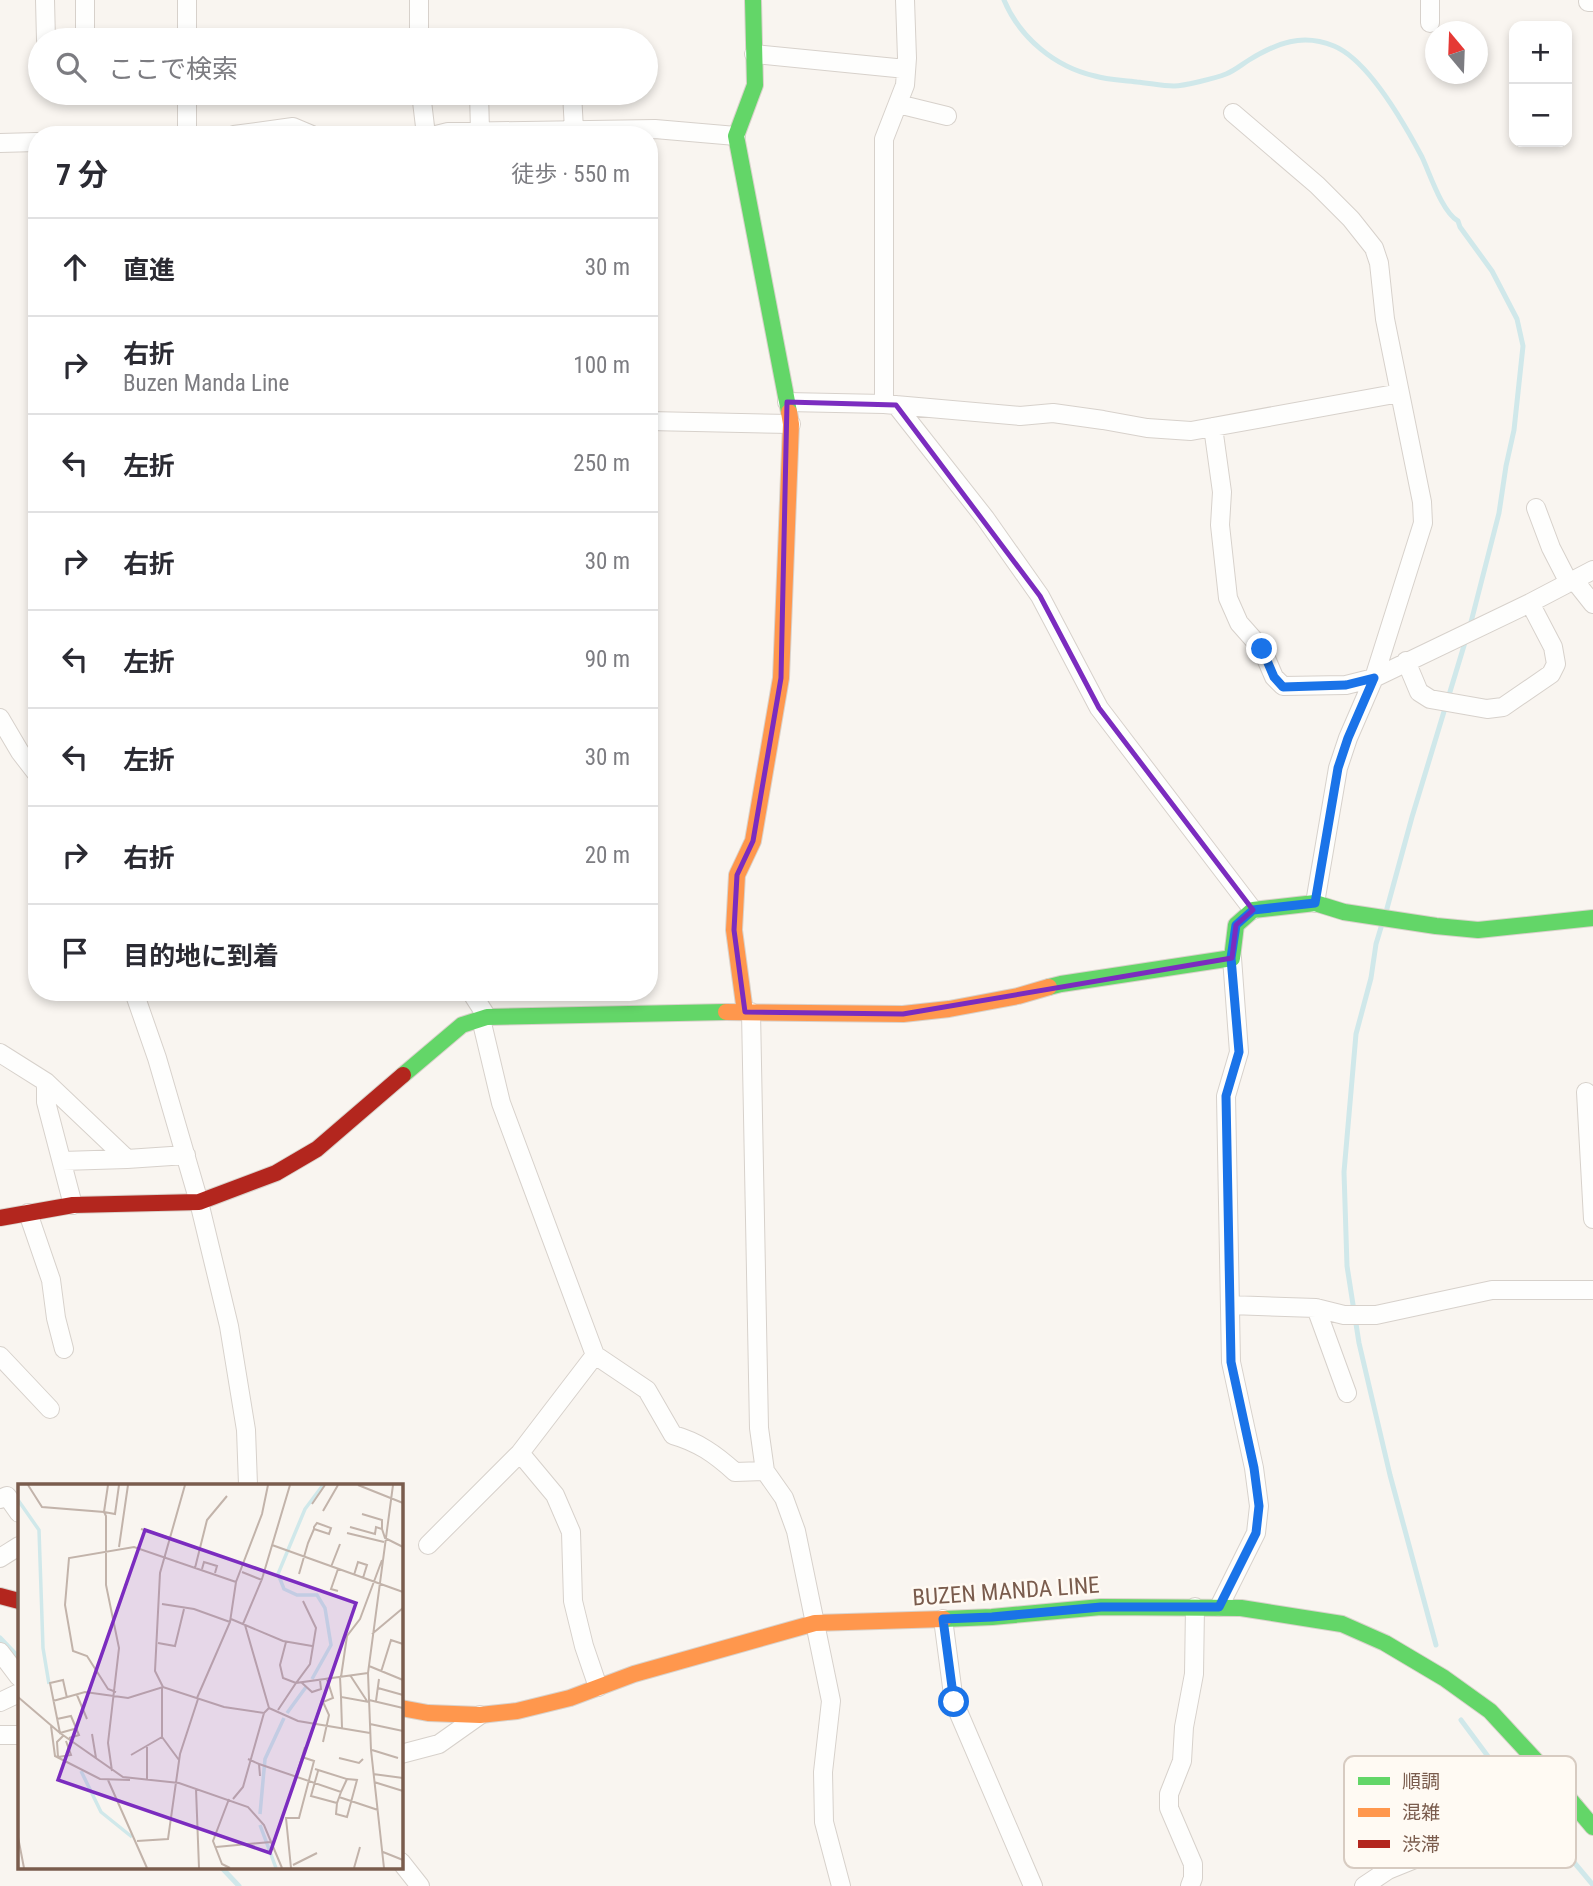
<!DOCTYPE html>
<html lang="ja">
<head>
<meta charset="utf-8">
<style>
  body { margin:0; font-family:"Roboto Condensed","Noto Sans JP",sans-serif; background:#f7f7f7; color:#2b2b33 }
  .controls { position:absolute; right:21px; top:21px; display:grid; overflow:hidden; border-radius:14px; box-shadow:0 4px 10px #0003 }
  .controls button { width:63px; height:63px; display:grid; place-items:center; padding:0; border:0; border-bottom:2px solid #e1e1e2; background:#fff; color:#2b2b33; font:35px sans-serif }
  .compass { position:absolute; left:1425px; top:21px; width:63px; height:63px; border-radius:50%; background:#fff; box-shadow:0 4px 10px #0003; rotate:341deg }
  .stop { position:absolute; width:21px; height:21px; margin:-16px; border:5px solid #1a73e8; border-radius:50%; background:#fff }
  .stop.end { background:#1a73e8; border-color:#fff; box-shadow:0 2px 7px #0008 }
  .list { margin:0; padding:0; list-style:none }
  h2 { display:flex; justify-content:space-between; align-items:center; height:91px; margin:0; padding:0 28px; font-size:30px }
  h2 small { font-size:23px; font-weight:400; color:#7c7c81 }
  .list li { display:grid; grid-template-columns:46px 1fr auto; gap:21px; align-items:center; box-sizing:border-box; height:98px; padding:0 28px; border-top:2px solid #e1e1e2 }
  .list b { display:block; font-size:26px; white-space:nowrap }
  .list p { margin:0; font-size:23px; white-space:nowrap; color:#7c7c81 }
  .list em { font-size:23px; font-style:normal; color:#7c7c81 }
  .icon { flex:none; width:38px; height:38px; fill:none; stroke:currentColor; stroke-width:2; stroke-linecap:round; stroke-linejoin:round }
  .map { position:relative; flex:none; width:1593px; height:1886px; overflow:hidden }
  .search { position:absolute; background:#fff; box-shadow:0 4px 10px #0003; left:28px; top:28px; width:630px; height:77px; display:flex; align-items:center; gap:18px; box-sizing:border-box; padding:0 24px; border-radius:38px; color:#7c7c81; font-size:26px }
  .panel { position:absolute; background:#fff; box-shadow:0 4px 10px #0003; left:28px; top:126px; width:630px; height:875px; border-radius:28px }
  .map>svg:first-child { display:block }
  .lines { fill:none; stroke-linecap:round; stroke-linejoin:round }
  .stream { stroke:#d0e8ea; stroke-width:5 }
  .street-casing { stroke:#d7d1cb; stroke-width:20 }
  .fast-casing { stroke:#d9d2cb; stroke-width:18 }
  .slow-casing { stroke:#d9d2cb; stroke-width:18 }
  .jam-casing { stroke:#d9d2cb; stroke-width:18 }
  .street { stroke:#fefefd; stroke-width:18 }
  .fast { stroke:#63d668; stroke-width:16 }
  .slow { stroke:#ff974d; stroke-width:16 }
  .jam { stroke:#b3261e; stroke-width:16 }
  .route { stroke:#1a73e8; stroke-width:9 }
  .marked { fill:none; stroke:#7b2cbf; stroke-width:5; stroke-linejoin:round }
  .labels { text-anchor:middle; stroke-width:5; stroke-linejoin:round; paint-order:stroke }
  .street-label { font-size:23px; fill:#7a5c4d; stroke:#fffaf3 }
  .inset-river { fill:none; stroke:#d0e8ea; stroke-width:3.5 }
  .inset-road { fill:none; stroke:#c2b3aa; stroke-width:2 }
  .view { fill:#7b2cbf; fill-opacity:0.15; stroke:#7b2cbf; stroke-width:3.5 }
  .inset-edge { fill:none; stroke:#7a5c4d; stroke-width:3.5 }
  .key { fill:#fffaf3; stroke:#d7cbc1; stroke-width:2 }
  .key-label { font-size:19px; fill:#7a5c4d }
</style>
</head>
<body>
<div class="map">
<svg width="1593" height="1886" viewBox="0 0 1593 1886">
  <rect width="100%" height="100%" fill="#f9f5f0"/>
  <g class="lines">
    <!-- stream -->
    <path class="stream" d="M1004,0C1020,38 1055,67 1095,76C1108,80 1123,80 1137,82C1149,83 1162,86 1174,86C1184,86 1216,78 1226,74C1234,71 1241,65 1249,60C1277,43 1302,33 1334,46C1368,60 1405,125 1422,157C1430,174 1442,212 1458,221L1460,227L1492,271L1517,319L1523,346L1514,430L1506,466L1499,513L1470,626
      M1386,912L1412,817L1466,639
      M1382,924L1376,944L1371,978L1356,1034L1344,1172L1347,1266L1359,1343L1390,1475L1436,1645
      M0,1638L19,1658
      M1461,1720L1510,1786L1593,1885
      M221,1867L239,1886"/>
    <!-- street casing -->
    <g class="street-casing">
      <path id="street" d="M45,0L46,40
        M85,0V40
        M419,0V40
        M1588,2H1593
        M1430,23V0
        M187,40V0
        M754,54L906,69
        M421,93L426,135
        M479,93L480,131
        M572,93L574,130
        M898,104L947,116
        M187,135V93
        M234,135L293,127L312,135
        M436,135L448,132L655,129L736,136
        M0,143L37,142
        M787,402L884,404L1020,416L1053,413L1103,420L1147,428L1191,431L1400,393
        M884,404V139L905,85L907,58L905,0
        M896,405L985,518L1040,596L1099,708L1253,910
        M649,421L791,424
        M1213,427L1222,492L1220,525L1228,598L1239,623L1262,649L1274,677L1283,686L1346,685L1374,678L1423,523L1422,502L1385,319L1379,263L1374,248L1351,219L1317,185L1233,113
        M1536,508L1551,548L1569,583
        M1574,580L1593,604
        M1406,661L1419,692L1430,699L1487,709L1503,707L1551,674L1556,664L1553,647L1530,603
        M0,718L20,752L37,774
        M1315,903L1338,768L1348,738L1374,678L1530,603L1593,570
        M134,992L157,1058L199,1202L229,1326L246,1430L248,1485
        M471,992L487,1017
        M751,1012L759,1428L765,1471L784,1498L796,1531L831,1701L823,1772L824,1822L841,1886
        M481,1019L501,1103L595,1355L647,1390L673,1435C698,1442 715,1454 735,1472L765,1471
        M0,1053L46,1082L127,1159L186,1155
        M46,1082V1102L73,1205
        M1586,1092L1593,1219
        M62,1161L127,1159
        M28,1213L51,1280L56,1318L64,1349
        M1230,1305L1316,1308L1347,1393
        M1316,1308L1344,1315H1376L1492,1290H1593
        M0,1356L50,1409
        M520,1453L555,1495L571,1532L573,1601L584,1646L598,1687
        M0,1499L7,1496L19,1513
        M428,1545L520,1453L595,1355
        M0,1558L19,1546
        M1219,1607L1256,1533L1259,1506L1254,1468L1231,1362L1226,1096L1239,1052L1232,958
        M943,1619L954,1702L1033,1886
        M0,1652L19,1677
        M0,1702L19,1693
        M0,1735H19
        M401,1754L439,1744L480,1715
        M401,1862L420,1886
        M1190,1886L1193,1878V1864L1169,1808V1794L1182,1761L1184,1727L1194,1674L1195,1607
        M1364,1886L1388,1870L1462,1840L1574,1806"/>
    </g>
    <!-- fast casing -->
    <g class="fast-casing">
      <path id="fast" d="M753,0L755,85L736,136L789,412
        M1049,987L1061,984L1232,958L1236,925L1253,910L1315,903L1344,912L1436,926L1478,930L1593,918
        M403,1075L462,1025L487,1017L726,1012
        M944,1619L992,1617L1101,1607L1241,1608L1342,1624L1385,1643L1444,1678L1490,1711L1550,1776L1593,1827"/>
    </g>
    <!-- slow casing -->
    <g class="slow-casing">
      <path id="slow" d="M726,1012L903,1014L949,1009L1018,996L1049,987
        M745,1012L734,930L737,875L753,841L781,678L791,424L789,412
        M401,1708L428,1713L480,1715L517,1711L570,1698L634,1674L815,1623L944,1619"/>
    </g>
    <!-- jam casing -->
    <g class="jam-casing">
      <path id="jam" d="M0,1218L73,1205L199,1202L276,1173L317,1149L403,1075
        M0,1596L19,1601"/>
    </g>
    <!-- street -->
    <use href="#street" class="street"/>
    <!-- fast -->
    <use href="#fast" class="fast"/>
    <!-- slow -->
    <use href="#slow" class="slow"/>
    <!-- jam -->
    <use href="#jam" class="jam"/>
  </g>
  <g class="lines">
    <!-- route -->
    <path class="route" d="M954,1702L943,1619L992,1617L1101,1607H1219L1256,1533L1259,1506L1254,1468L1231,1362L1226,1096L1239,1052L1231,958L1236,925L1253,910L1315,903L1338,768L1348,738L1374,678L1346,685L1283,687L1274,677L1262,649"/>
  </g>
  <!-- marked area -->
  <path class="marked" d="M787,402L896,405L1040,596L1099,708L1253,910L1236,925L1232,958L903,1014L745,1012L734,930L737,875L753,841L781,678Z"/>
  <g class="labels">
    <!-- street labels -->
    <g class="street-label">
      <text transform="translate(1006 1591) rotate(-4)" y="8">BUZEN MANDA LINE</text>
    </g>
  </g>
  <!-- overview -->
  <g transform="translate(18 1484)">
    <rect width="385" height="385" fill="#f9f5f0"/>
    <path class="inset-river" d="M0,16L21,46L25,164L31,200M294,195L313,161L307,124L299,111H279L266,105L260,90L287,25L305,1M269,229L288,203M63,287L83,328L114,353M242,330L247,275L266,234M242,341L258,384"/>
    <path class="inset-road" d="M10,1L24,23L86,28L88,32V101L101,164L90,259L94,287M90,1L86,28L97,30L101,1M340,1L385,19M294,20L307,1M305,27L320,1M344,30L364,36V45M332,43L357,50L358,43L364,45L367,54L385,63M123,45L152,54M329,49L366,58M254,61L385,108M101,63L110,1M313,83L322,60M177,84L189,36L209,12M184,85L186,78L199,82L197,89M320,85L313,105L320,107M224,88L244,96M281,90L290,59L296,45V43L299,39L313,44L311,50L296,45M336,91L340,78L349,81L345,94M144,120L176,125L212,138M213,135L265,157L294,162M225,140L244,95L272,1M227,141L251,224M354,150L385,124M268,158L262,181L265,194L278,199L292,180L298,144L285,117M140,159L157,162L166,125M351,182L385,196M363,188L373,156L385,160M332,191L349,217M322,193L323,213L351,218M323,193L329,152L342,135L364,76M283,198L294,208L303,205L302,196M144,203V253L161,276M145,203L137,187L142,89L167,1M360,204L385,211M98,208L90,205L69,172L55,167L47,121L51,74L116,63L218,98M59,211L69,235M0,213L42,249L105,293L161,299L230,323L246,341L264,384M323,213L324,244M49,214L45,196L32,199L42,249L56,245M179,214L212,138L218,98L244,30L250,1M351,216L385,224M35,217L67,208L110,214L145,203L206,223L246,229L251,224L280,237L352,249M358,217L361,195M260,226L278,199L350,189M39,235L53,232L61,251L51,254M352,240L385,247M33,242L37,272L82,295L112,296M74,250L78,274M45,252L39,258L40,273L53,271L48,257M305,258L311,231L305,218L315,214L309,195M354,266L380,274M113,271L144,253M321,274L341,279L345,275M230,275L241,280L242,292M241,280L323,308L329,295L297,285M300,287L293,312L319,319L323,308M279,290L287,263M355,290L385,294M90,296L129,384M129,296V263M356,298L385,307M178,305L181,384M321,313L360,326M211,315L195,357L204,380L212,384M215,315L225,303L246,229M319,319L318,330L329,333L339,296L329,295M0,353L6,384M119,357L150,355L162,270L180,215M198,363L253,358M365,368L385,376M275,381L299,369M273,384L268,334H281L296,277L284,273M336,384L342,363M366,384L353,266L350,189L375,1"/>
    <path class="view" d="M127,46L338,119L252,369L40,296Z"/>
    <rect width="385" height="385" class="inset-edge"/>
  </g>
  <!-- legend -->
  <rect x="1344" y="1756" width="232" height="112" rx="10" class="key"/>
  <rect x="1358" y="1777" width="32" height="8" fill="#63d668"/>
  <rect x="1358" y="1808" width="32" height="9" fill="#ff974d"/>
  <rect x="1358" y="1840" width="32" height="8" fill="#b3261e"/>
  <g class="key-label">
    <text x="1402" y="1788">順調</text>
    <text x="1402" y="1819">混雑</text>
    <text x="1402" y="1851">渋滞</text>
  </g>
</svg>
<div class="controls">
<button>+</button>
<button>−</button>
</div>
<svg class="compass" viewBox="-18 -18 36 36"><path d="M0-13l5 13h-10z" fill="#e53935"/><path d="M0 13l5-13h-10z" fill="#7c7c81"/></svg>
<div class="stop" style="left:954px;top:1702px"></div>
<div class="stop end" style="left:1262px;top:649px"></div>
<div class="search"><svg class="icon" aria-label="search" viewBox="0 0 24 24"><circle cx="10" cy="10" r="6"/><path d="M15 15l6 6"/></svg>ここで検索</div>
<section class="panel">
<h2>7 分<small>徒歩 · 550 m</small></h2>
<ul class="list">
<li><svg class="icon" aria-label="ahead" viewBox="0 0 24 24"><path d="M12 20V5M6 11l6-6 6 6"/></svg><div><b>直進</b></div><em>30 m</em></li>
<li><svg class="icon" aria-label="right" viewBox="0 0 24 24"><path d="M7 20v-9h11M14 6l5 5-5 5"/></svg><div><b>右折</b><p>Buzen Manda Line</p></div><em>100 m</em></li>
<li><svg class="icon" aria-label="left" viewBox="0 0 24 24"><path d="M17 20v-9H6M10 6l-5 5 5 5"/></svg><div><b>左折</b></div><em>250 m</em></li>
<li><svg class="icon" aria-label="right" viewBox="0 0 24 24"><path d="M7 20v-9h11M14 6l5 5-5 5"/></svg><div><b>右折</b></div><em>30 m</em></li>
<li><svg class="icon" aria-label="left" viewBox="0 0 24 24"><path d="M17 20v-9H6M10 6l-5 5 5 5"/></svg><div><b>左折</b></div><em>90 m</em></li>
<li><svg class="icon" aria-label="left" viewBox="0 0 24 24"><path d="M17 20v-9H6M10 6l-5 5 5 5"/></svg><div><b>左折</b></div><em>30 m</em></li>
<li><svg class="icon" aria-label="right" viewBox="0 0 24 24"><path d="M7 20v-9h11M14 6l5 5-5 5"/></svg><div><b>右折</b></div><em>20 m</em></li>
<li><svg class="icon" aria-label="arrive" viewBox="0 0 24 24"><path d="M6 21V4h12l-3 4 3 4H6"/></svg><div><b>目的地に到着</b></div></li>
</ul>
</section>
</div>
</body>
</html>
